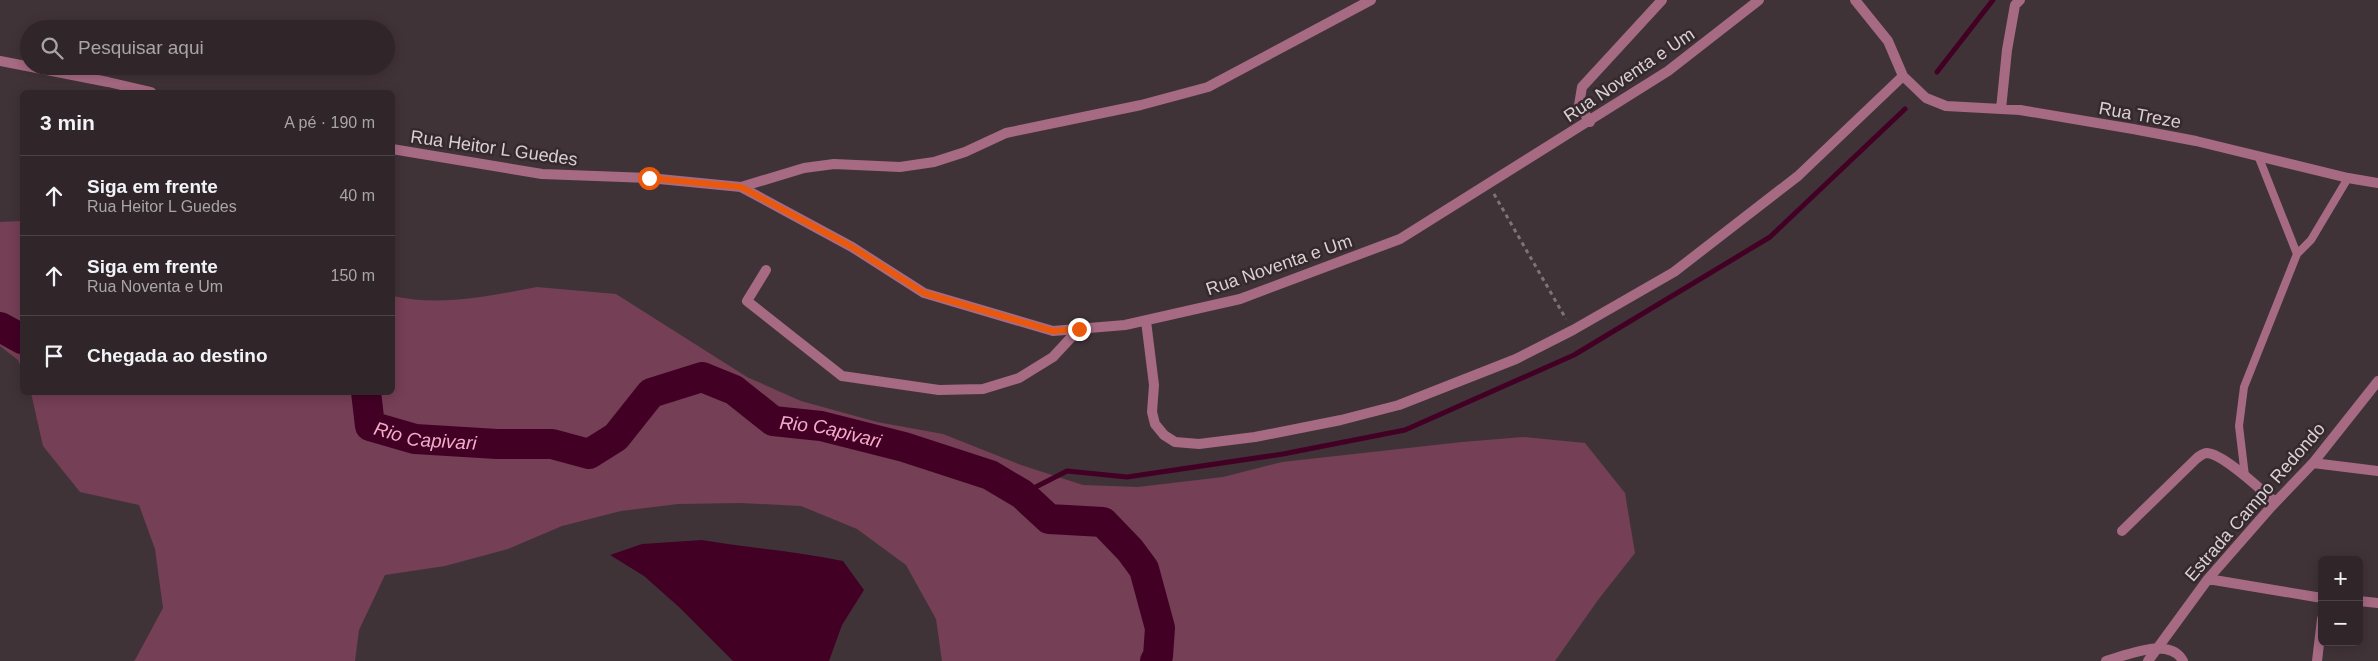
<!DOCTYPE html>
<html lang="pt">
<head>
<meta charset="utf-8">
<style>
  body { margin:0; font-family:Arial,sans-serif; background:#3c3236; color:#f1f3f6 }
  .controls { position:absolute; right:15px; bottom:15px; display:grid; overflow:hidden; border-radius:8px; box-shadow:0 2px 12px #0003 }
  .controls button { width:45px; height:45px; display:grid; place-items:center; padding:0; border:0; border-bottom:1px solid #4b4347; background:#30262a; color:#f1f3f6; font:25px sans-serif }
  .stop { position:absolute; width:15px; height:15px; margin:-11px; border:4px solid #ea580c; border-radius:50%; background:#fff }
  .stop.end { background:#ea580c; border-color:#fff; box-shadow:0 1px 5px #0008 }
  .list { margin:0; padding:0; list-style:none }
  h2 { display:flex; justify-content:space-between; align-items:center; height:65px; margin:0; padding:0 20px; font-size:21px }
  h2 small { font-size:16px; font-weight:400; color:#a8a5a8 }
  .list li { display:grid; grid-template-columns:32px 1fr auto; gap:15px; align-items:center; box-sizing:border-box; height:80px; padding:0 20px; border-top:1px solid #4b4347 }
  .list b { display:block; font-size:19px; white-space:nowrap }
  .list p { margin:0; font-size:16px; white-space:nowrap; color:#a8a5a8 }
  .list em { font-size:16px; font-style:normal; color:#a8a5a8 }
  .icon { flex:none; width:28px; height:28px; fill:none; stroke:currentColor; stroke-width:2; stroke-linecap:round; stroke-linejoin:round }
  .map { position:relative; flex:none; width:2378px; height:661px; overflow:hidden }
  .search { position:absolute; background:#30262a; box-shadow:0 2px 12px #0003; left:20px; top:20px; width:375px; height:55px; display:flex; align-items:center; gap:12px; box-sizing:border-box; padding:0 18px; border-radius:28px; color:#a8a5a8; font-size:19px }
  .panel { position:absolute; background:#30262a; box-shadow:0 2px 12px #0003; left:20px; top:90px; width:375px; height:305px; border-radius:8px }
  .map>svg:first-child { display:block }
  .green { fill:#753f56 }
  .water { fill:#420025 }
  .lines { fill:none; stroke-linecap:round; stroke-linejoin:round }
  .stream { stroke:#420025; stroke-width:5 }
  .river { stroke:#420025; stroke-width:30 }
  .path { stroke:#7e7376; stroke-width:3; stroke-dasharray:4 4; stroke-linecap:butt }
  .lane { stroke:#a76a83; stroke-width:8 }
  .street { stroke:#a76a83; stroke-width:10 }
  .route { stroke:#ea580c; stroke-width:6 }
  .labels { text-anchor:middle; stroke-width:5; stroke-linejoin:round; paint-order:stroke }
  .street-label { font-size:18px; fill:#d8d0d2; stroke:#35292e }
  .water-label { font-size:19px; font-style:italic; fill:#f5abc8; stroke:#35292e }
</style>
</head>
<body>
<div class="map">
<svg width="2378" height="661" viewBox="0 0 2378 661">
  <rect width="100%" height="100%" fill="#403338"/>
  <!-- green -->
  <path class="green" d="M22,221V370L18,360L0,346V222Z
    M537,287L616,294L747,377L801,401L877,422L943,434L1021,465L1083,485L1138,487L1223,477L1282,462L1462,442L1523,437L1585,443L1625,493L1635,553L1598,600L1555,661H942L936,619L906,565L857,529L801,506L740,503L678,504L621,511L562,526L508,549L445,566L385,575L359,630L355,661H133L135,660L163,608L155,549L139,505L80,492L43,446L31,393L392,392L393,296C441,307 489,296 537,287Z"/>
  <!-- water -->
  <path class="water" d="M702,540C749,548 797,551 843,561L864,590L842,625L829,661H733L680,608L644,576L610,555L642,544Z"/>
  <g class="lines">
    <!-- stream -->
    <path class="stream" d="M1937,72L1993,0
      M1022,494L1067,471L1127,477L1283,454L1405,430L1574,355L1770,237L1905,109"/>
    <!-- river -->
    <g class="river">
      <path d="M0,327L22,339"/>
      <path id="s1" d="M366,392L370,426L415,439L497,444H552L589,454L616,437L651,393L702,377L734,390L773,421L821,426L904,447L990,475L1022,494L1049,519L1103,522L1130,550L1144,569L1160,628L1158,656L1155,661"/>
    </g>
    <!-- path -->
    <path class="path" d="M1494,194L1566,319"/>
    <!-- lane -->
    <path class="lane" d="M2259,158L2297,254
      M2245,476L2239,426L2244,387L2297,254L2311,240L2348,178"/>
    <!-- street -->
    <path class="street" d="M1855,0L1888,41L1903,76L1926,98L1946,106L2020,110L2133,129L2196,141L2348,178L2378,183
      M0,61L108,82L151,92
      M2001,109L2007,50L2015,5L2020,0
      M1590,122L1579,105L1582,87L1662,0
      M392,149L542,174L649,178L741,187L804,168L834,164L900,167L934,162L965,152L1006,133L1141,105L1208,87L1371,0
      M741,187L852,247L924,293L1053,331L1125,325L1240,299L1400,239L1668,71L1759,0
      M766,270L747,301L842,376L939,390L983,389L1019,378L1053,357L1079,329
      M1146,321L1154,385L1152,412L1155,424L1164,435L1175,442L1199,444L1255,437L1341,420L1399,405L1516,359L1573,330L1674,272L1798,176L1903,76
      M2313,463L2378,471
      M2122,531L2197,458C2200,456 2203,453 2207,453C2224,454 2262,491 2275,502
      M2208,579L2322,598
      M2359,601L2378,603
      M2106,661C2128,655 2170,636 2183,661
      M2148,661L2208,579L2271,507L2313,463L2378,381
      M2317,661L2322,619"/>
  </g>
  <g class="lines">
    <!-- route -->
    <path class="route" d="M649,178L741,187L852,247L924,293L1053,331L1079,329"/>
  </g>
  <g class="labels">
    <!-- street labels -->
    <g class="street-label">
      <text transform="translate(1629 75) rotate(-34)" y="6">Rua Noventa e Um</text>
      <text transform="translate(2140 115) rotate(10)" y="6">Rua Treze</text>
      <text transform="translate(494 148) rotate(8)" y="6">Rua Heitor L Guedes</text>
      <text transform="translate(1279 265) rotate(-19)" y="6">Rua Noventa e Um</text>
      <text transform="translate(2255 502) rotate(-49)" y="6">Estrada Campo Redondo</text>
    </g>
    <!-- water labels -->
    <g class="water-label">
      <text dy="7" stroke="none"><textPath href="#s1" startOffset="91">Rio Capivari</textPath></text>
      <text dy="7" stroke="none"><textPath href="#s1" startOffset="541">Rio Capivari</textPath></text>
    </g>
  </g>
</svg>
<div class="controls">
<button>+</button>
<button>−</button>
</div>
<div class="stop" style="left:649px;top:178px"></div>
<div class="stop end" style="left:1079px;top:329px"></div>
<div class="search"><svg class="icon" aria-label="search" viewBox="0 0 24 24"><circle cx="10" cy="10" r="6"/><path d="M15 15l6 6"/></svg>Pesquisar aqui</div>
<section class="panel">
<h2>3 min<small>A pé · 190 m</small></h2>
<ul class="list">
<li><svg class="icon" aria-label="ahead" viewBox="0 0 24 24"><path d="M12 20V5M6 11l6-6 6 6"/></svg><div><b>Siga em frente</b><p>Rua Heitor L Guedes</p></div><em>40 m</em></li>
<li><svg class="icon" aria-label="ahead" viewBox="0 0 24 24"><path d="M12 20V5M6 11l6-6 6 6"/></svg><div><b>Siga em frente</b><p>Rua Noventa e Um</p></div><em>150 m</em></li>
<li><svg class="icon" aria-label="arrive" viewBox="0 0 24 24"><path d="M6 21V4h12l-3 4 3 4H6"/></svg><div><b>Chegada ao destino</b></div></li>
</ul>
</section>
</div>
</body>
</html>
